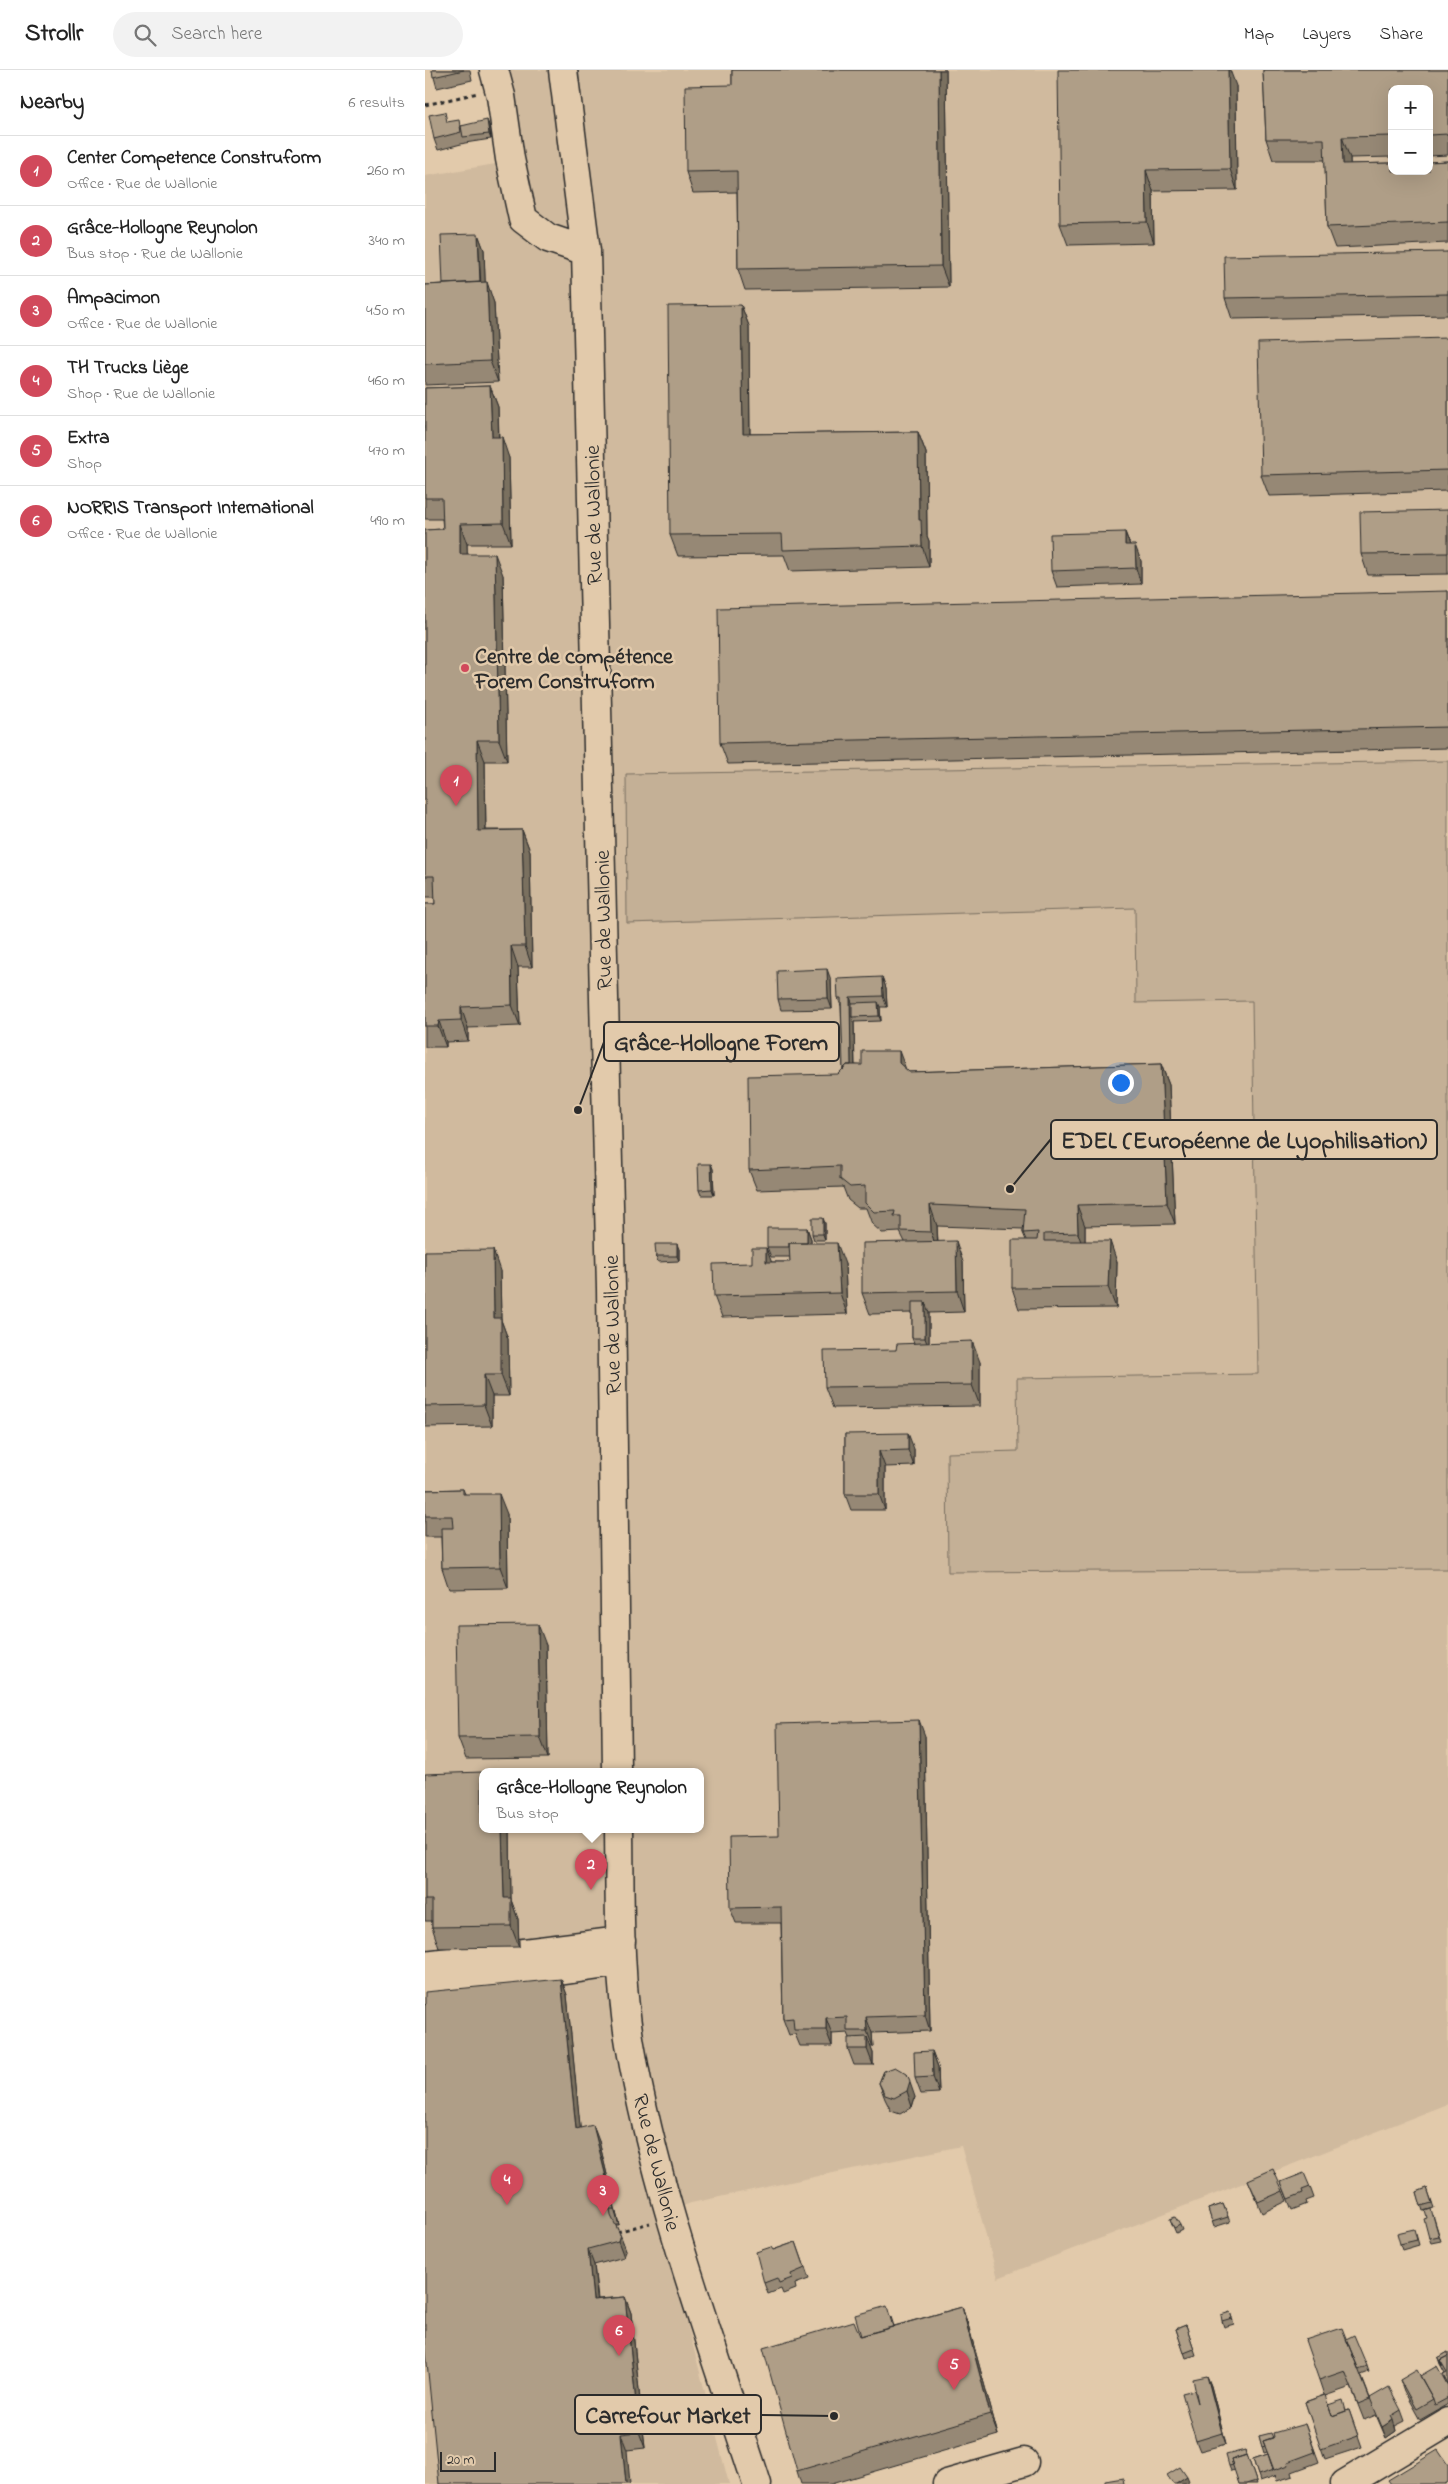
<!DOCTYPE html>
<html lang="en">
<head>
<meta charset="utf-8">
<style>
  body { margin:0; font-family:"Indie Flower",sans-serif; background:#f2f2f2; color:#222 }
  .controls { position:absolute; right:15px; top:15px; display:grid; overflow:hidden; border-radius:10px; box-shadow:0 5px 20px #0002 }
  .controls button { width:45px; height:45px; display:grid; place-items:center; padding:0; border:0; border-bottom:1px solid #e0e0e0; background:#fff; color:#222; font:25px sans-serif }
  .scale { position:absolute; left:15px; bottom:12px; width:56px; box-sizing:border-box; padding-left:5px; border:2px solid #2b2b2b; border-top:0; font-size:14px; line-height:18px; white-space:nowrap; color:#2b2b2b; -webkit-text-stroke:4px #e2caab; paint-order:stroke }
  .you { position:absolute; left:695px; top:1012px; width:18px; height:18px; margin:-12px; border:4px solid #fff; border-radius:50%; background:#1a73e8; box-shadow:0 0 0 8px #1a73e833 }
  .badge { display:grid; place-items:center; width:32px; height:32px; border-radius:50%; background:#d1495b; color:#fff; font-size:16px; font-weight:700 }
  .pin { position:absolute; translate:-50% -41px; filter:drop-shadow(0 1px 2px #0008) }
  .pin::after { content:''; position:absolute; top:26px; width:18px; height:15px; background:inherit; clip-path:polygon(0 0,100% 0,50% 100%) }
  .popup { position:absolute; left:54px; top:1698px; width:225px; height:65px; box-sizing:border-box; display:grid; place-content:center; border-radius:10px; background:#fff; filter:drop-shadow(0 1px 4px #0005); font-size:16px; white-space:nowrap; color:#767676 }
  .popup b { font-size:19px; color:#222 }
  .popup::after { content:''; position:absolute; left:50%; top:100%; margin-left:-10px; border:10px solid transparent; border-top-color:#fff }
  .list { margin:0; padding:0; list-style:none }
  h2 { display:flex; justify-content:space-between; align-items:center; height:65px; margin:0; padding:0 20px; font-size:21px }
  h2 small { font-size:16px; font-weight:400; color:#767676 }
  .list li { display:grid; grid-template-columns:32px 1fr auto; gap:15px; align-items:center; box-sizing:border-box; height:70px; padding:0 20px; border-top:1px solid #e0e0e0 }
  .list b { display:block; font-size:19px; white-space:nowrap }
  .list p { margin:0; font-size:16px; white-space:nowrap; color:#767676 }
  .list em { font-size:16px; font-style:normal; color:#767676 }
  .icon { flex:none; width:28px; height:28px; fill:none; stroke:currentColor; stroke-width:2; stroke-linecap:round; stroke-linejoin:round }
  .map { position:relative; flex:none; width:1023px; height:2414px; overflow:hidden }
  header { display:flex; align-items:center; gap:30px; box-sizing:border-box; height:70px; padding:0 25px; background:#fff; border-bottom:1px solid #e0e0e0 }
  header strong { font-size:24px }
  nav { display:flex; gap:28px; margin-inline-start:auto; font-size:18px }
  .search { width:350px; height:45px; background:#f2f2f2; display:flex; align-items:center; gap:12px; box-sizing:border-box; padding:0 18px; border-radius:28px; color:#767676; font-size:19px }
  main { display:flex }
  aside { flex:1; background:#fff }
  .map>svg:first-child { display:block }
  .built { fill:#d0ba9e; fill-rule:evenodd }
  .green { fill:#c4b096; stroke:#786e60 }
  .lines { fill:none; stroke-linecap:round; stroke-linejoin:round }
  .minor-casing { stroke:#2b2b2b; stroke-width:31 }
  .major-casing { stroke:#2b2b2b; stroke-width:31 }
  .path { stroke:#2b2b2b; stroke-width:3; stroke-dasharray:4 4; stroke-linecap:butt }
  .minor { stroke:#e2caab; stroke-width:28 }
  .major { stroke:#e2caab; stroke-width:28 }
  .wall { fill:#968874; stroke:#2b2b2b }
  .shaded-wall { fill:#7a6f5e; stroke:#2b2b2b }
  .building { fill:#af9e87; stroke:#2b2b2b }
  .poi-dot { fill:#d1495b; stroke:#e2caab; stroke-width:2 }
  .labels { text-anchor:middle; stroke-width:5; stroke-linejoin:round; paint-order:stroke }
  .street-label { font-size:22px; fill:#2b2b2b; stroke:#e2caab }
  .poi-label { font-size:22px; font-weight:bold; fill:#2b2b2b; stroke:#e2caab; text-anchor:start }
  .leader { fill:none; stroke:#2b2b2b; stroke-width:2 }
  .callout-dot { fill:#2b2b2b; stroke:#e2caab; stroke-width:2 }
  .callout { fill:#e2caab; stroke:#2b2b2b; stroke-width:2 }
  .callout-label { font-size:24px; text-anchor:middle; font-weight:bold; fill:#2b2b2b }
</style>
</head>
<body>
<header>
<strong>Strollr</strong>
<div class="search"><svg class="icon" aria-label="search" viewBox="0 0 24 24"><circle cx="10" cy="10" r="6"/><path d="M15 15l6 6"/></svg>Search here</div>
<nav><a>Map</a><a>Layers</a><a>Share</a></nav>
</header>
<main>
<aside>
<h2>Nearby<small>6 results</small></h2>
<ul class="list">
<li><span class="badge">1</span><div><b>Center Competence Construform</b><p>Office · Rue de Wallonie</p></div><em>260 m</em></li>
<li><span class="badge">2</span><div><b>Grâce-Hollogne Reynolon</b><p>Bus stop · Rue de Wallonie</p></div><em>340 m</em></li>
<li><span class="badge">3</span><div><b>Ampacimon</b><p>Office · Rue de Wallonie</p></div><em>450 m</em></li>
<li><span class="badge">4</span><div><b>TH Trucks Liège</b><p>Shop · Rue de Wallonie</p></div><em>460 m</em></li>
<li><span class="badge">5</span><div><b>Extra</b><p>Shop</p></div><em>470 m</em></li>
<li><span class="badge">6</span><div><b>NORRIS Transport International</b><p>Office · Rue de Wallonie</p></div><em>490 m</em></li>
</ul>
</aside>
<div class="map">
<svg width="1023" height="2414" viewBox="0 0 1023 2414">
  <rect width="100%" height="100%" fill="#e2caab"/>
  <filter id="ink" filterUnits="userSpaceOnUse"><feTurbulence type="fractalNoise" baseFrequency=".02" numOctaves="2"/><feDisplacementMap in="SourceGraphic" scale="10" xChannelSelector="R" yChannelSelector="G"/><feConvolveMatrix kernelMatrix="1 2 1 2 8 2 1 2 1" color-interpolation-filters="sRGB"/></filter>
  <g filter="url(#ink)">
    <!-- built -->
    <path class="built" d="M82,0H1023V2034L573,2208L536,2076L266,2133L234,2145L304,2414H0V106L100,89ZM967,19H1004V101H967ZM57,1701H275V1759H57Z"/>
    <!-- green -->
    <path class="green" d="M1023,691V1499L523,1502L522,1383L593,1381L592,1308L833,1304L827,931L711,933L710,838L202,853L201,704Z"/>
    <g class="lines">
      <!-- minor casing -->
      <g class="minor-casing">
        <path id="minor" d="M69,0L76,26L85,89L98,149L123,168L161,181
          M138,0L161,181L186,1218L192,1701
          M194,1759C195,1831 193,1903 205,1974C231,2125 285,2269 332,2414
          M0,1895L196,1871
          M0,1920L196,1892
          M522,2414L599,2392"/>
      </g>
      <!-- major casing -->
      <g class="major-casing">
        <path id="major" d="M920,2414L1023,2352"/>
      </g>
      <!-- path -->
      <path class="path" d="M0,35L53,23
        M192,2162L225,2153"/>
      <!-- minor -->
      <use href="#minor" class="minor"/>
      <!-- major -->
      <use href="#major" class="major"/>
    </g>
    <!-- wall -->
    <path class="wall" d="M7,0H45L47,10L12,18Z
      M307,0H521L524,217L320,220L313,199L312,122L268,123L261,102L307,15Z
      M838,0H1023V85L1004,86V19H967V87L925,88V94L967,93V101H1004V92L1023,91V173L910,178L902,157L900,90H848L841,69Z
      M811,16L812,120L728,121L729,173L643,175L635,154Z
      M24,52L36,56L64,55L66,69L40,73L13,80L9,69Z
      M53,164L59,180L60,212L69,233L73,312L0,315V215L18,214Z
      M1023,182V245L807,249L800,228Z
      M316,235L324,256L325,364L493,362L501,383L502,466L504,471V497L365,501L359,485L253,486L245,465Z
      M1023,268V421L844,426L836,405Z
      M65,316L73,337L74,367L84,388L86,474H42V484L78,505L82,691H60L61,760H97L105,781L107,897H93L95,956L43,958V971L21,972V977H0V834H10V827H0V460L18,459L17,449H0V318Z
      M1023,440V504L943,505L936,484Z
      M700,462L705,475L716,491V514L632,517L626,501Z
      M1023,521V678L303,694L295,673Z
      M457,907L461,918L462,937H455L456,951L429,952L430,995L481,1000L484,1002L736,994L744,1015L750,1154L660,1156V1171L692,1192L691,1238L594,1239L587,1218L601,1170L598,1163V1159L512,1156L513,1172L538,1192L539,1242L504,1243V1273L555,1292V1336L408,1338L400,1317L471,1280L489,1273L487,1268V1243L445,1244L437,1223L480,1172L475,1162L457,1163L447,1154L441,1138H433L423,1130L418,1117L332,1120L324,1100L418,1000L416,936L413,928Z
      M406,910L407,939L356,940L353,929Z
      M286,1094L288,1099L289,1125H276L274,1120Z
      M400,1153V1170H389L387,1164Z
      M382,1158L386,1169V1173L420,1194L422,1244L297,1247L289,1226L327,1193L341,1178L346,1192H365V1187H346L342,1177Z
      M254,1179V1191L233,1192L231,1186Z
      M0,1181L75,1201L76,1250L83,1269L84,1326H67V1356L0,1357Z
      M420,1364L489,1379V1396L460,1397V1440H426L420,1424Z
      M38,1419L40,1424L82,1444L83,1518L24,1519L17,1498L16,1467H0V1420Z
      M121,1575L123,1688L41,1689L33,1668Z
      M500,1666L505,1961L447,1963L448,1977H445L448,1983V1995H429L423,1979L425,1968L423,1963L407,1964V1976H375L370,1964L364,1965L358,1949L356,1853H311L305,1838L354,1766Z
      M0,1704L57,1759H85L86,1830L93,1849L94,1877L14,1878L7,1857V1851H0Z
      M136,1909L142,1925L155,2058L174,2071L194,2155H191L201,2180L199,2187L169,2195L173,2229L200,2227L206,2243L220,2378L202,2380L14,2414Z
      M507,1981L513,1997L514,2023L496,2024L490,2008Z
      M459,2001L490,2027L487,2037L475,2044L466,2041L460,2029L454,2013Z
      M823,2110L858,2121L862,2131L837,2143Z
      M856,2112L885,2117L889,2128L881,2131L882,2134L867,2140Z
      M1002,2118L1009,2138L998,2141L992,2122Z
      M798,2134L805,2152L789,2157L783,2139Z
      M1008,2145L1016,2171L1006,2173L1004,2168Z
      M745,2149L755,2155L757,2160L751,2163Z
      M991,2164L994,2175L977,2180L975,2174Z
      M371,2172L384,2209L370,2214L371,2219L358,2224L356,2219L343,2224L339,2213L348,2180Z
      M537,2237L544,2258L573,2365L406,2414H376L372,2401L435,2266L466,2247L469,2256Z
      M805,2242L809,2254L799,2257L797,2251Z
      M761,2255L771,2285L761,2288L751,2259Z
      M921,2269L942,2296L944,2302L936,2305L945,2328L976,2340L980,2351L970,2356L971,2361L961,2368L951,2345L939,2350L926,2317L900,2326L903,2335L921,2341L924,2340L937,2377L900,2389L880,2332L899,2325L894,2310Z
      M1023,2282V2334L995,2350L979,2321L975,2310L995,2306L1020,2310L1018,2304L1020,2303L1015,2294L1013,2288Z
      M782,2306L786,2316L801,2374L775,2381L771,2371Z
      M880,2354L894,2392L867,2402L868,2406L852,2411L850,2405V2406L835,2411L828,2389L843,2384L842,2382L839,2383L834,2366L848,2368Z
      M820,2380L822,2385L832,2414H814L810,2400L806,2401L804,2396Z"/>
    <!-- shaded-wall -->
    <path class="shaded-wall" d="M514,0H521L524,217L516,196Z
      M803,0H805L811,16L812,120L805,99Z
      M62,50L64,55L66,69L64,64Z
      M917,67L925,88L926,115L918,94Z
      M721,100L728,121L729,173L722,152Z
      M53,164L59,180L61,233L56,217Z
      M62,212L69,233L73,312L65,291Z
      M316,235L324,256L325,385L318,364Z
      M65,316L73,337L74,388L67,367Z
      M493,362L501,383L502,466L504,471V497L497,476L494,450Z
      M77,367L84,388L86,474L78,453Z
      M35,454L42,474L43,505L35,484Z
      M700,462L706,478L700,475Z
      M710,475L716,491V514L711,498Z
      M70,484L78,505L82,691L74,670Z
      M52,670L60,691L61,781L53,761Z
      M97,760L105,781L107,897L100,876Z
      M86,876L93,897L95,956L87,935Z
      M402,899L406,910L407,939L403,928Z
      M457,907L461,918L462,937L458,926Z
      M425,927L429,938L427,947L429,952L430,1013L426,1003Z
      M453,932L455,937L456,951L454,946Z
      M36,937L43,958V971L36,950Z
      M14,951L21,972V977L13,956Z
      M474,981L482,1002L474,993Z
      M736,994L744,1015L750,1154L742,1133Z
      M286,1094L288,1099L289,1125L287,1119Z
      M505,1135L512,1156L513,1183L506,1162Z
      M652,1135L660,1156V1184L653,1163Z
      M398,1148L400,1153V1170L398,1164Z
      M382,1158L386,1169V1187L382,1177Z
      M531,1171L538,1192L539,1242L532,1221Z
      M685,1171L692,1192L691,1238L683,1217Z
      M412,1173L420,1194L422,1244L415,1223Z
      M252,1174L254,1179V1191L252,1186Z
      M341,1178L349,1198L341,1192Z
      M68,1180L75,1201L76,1250L83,1269L84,1326L76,1305L69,1248Z
      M500,1232L504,1243V1279L500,1268Z
      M547,1271L555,1292V1336L547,1315Z
      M59,1305L67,1326V1356L59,1335Z
      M483,1363L489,1379V1396L483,1380Z
      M454,1381L460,1397V1440L454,1424Z
      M74,1424L82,1444L83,1518L75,1497Z
      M113,1554L121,1575L123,1688L115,1667Z
      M494,1650L500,1666L505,1961L500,1945Z
      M77,1759H85L86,1830L93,1849L94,1877L86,1856L79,1828Z
      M136,1909L142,1925L157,2075L151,2059Z
      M441,1947L447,1963L448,1977L442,1961Z
      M401,1948L407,1964V1976L401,1960Z
      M442,1967L448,1983V1995L442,1979Z
      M507,1981L513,1997L514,2023L508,2007Z
      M482,2004L490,2027L487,2037L482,2021Z
      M168,2055L174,2071L194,2155L189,2139Z
      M195,2164L201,2180L199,2187L193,2171Z
      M163,2179L169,2195L174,2246L168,2230Z
      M200,2227L206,2243L220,2378L214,2362Z
      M537,2237L544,2258L573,2365L565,2344Z
      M782,2306L786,2316L801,2374L797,2363Z
      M968,2350L971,2361L961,2368L957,2357Z
      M196,2364L202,2380L205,2414H201Z
      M762,2407L764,2412L761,2414H751Z"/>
    <!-- building -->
    <path class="building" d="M7,0H39L8,7Z
      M307,0H514L516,196L313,199L312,101L261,102L260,16L307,15Z
      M633,0H803L805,99L721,100L722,152L635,154Z
      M838,0H1023V64L1004,65V19H967V66L917,67L918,94L967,93V101H1004V92L1023,91V152L902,157L899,69H841Z
      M20,42L22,52L34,50L36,62L9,69L4,45Z
      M62,50L64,64L38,67L36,56Z
      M53,164L55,212L18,214L16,165Z
      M1023,182V224L800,228L799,186Z
      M62,212L65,291L0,294V215Z
      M316,235L318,364L493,362L494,450H496L497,476L358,480L357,464L245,465L243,236Z
      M1023,268V400L836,405L833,273Z
      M65,316L67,367H77L78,453L35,454V484H70L74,670H52L53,761L97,760L100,876H86L87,935L36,937V950L14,951L13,956H0V834H10L9,806H0V460L18,459L17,428H0V318Z
      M1023,440V483L936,484L935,442Z
      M700,462V475H710L711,498L626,501L625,464Z
      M1023,521V657L295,673L293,538Z
      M402,899L403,928L353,929L352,901Z
      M457,907L458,926L425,927L426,995H422L418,1000L416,928H413L412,909Z
      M453,932L454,946L427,947V933Z
      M437,981H474V993L484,1002L736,994L742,1133L652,1135L653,1163L619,1164V1171H685L683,1217L587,1218V1170H612L613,1162L598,1163L600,1139L505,1135L506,1162L476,1161V1146H469L470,1141L449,1142L440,1133V1116L425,1117L415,1109V1096L324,1100L323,1006L413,1004L422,995H437Z
      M273,1094H286L287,1119L274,1120Z
      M387,1148H398V1164H387Z
      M342,1158H382V1173H364V1177H342Z
      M531,1171L532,1221L437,1223V1173Z
      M364,1173H412L415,1223L289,1226L288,1194L327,1193V1178H341V1192H365Z
      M230,1174H252V1186H231Z
      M68,1180L69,1248H76V1305H59V1335L0,1336V1181Z
      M487,1232H500V1268H487Z
      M547,1271V1315L400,1317L399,1281L471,1280L472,1274Z
      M483,1363V1380L454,1381V1424H420V1364Z
      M38,1419V1424H74L75,1497L17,1498L16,1458H28L27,1446H0V1420Z
      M113,1554L115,1667L33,1668L31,1555Z
      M494,1650L500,1945L441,1947L442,1961H422V1947L401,1948V1960H369L368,1948L358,1949L356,1837L305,1838L304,1767L354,1766L352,1654Z
      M57,1702V1759H77L79,1828H86V1856L7,1857V1830H0V1704Z
      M136,1909L151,2059L168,2055L189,2139H185L186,2146L195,2164L193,2171L163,2179L168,2230L200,2227L214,2362L196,2364L201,2414H14L0,2272V1922Z
      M442,1967V1979H423V1968Z
      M507,1981L508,2007L490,2008L489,1982Z
      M470,1997L482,2004L485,2011L482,2021L469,2028L460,2025L454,2013L459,2001Z
      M848,2099L858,2121L833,2132L823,2110Z
      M879,2103L885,2117L877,2120L878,2123L863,2129L856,2112Z
      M1002,2118L1007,2133L996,2136L992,2122Z
      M798,2134L803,2147L787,2152L783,2139Z
      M1006,2139L1014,2166L1004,2168L999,2149L1002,2148L1000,2141Z
      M750,2147L755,2155L749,2158L745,2149Z
      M989,2159L992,2170L975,2174L972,2163Z
      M371,2172L380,2198L366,2204L367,2208L354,2213L352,2208L339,2213L331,2182L346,2177L348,2180Z
      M462,2236L468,2257L436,2266L430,2245Z
      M537,2237L565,2344L372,2401L338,2278L429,2251L435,2266Z
      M805,2242L807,2248L797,2251L796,2245Z
      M761,2255L769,2279L759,2283L751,2259Z
      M917,2258L945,2329L933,2334L920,2301L894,2310L880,2270Z
      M929,2265L942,2296L934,2300L921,2269Z
      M1023,2282V2286L1015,2290L1017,2296L1013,2288Z
      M1023,2286V2314L1018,2304L1022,2302L1015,2290Z
      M1012,2296L1023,2316V2328L1010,2335L1008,2329L995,2306Z
      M992,2300L1008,2329L991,2339L975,2310Z
      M782,2306L797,2363L771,2371L757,2323L769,2320L773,2333L768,2309Z
      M964,2317L976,2340L966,2346L968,2350L957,2357L945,2328Z
      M900,2325L907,2346L924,2340L933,2366L896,2379L880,2332Z
      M918,2330L921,2341L907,2346L903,2335Z
      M880,2354L890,2382L863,2392L864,2395L849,2400L838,2371L849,2367L848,2363Z
      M846,2363L848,2368L838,2371L840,2376L837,2377L834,2366Z
      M820,2380L821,2385L806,2390L808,2395L804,2396L801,2385Z
      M1013,2380L1023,2395V2412L1020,2414H966L963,2410Z
      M843,2384L848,2400L833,2405L828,2389Z
      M822,2385L831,2411L821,2414H814L806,2390Z
      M755,2397L762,2407L751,2414H748L742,2405Z
      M698,2408L699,2414H680V2411Z"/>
  </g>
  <!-- markers -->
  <circle class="poi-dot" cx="40" cy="598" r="5"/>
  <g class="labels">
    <!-- street labels -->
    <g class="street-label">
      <text transform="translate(167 445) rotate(-91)" y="8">Rue de Wallonie</text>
      <text transform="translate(177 850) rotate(-91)" y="8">Rue de Wallonie</text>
      <text transform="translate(186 1255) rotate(-91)" y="8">Rue de Wallonie</text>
      <text transform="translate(233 2092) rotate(76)" y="8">Rue de Wallonie</text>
    </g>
    <!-- poi labels -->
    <g class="poi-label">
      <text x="50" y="593">Centre de compétence<tspan x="50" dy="25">Forem Construform</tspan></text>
    </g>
  </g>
  <!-- callouts -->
  <path class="leader" d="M153 1040L179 972M585 1119L626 1069M409 2346L336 2345"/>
  <g class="callout-dot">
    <circle cx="153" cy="1040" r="5"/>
    <circle cx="585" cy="1119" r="5"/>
    <circle cx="409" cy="2346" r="5"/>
  </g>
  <g class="callout">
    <rect x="179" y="952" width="235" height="39" rx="5"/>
    <rect x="626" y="1050" width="386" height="39" rx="5"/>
    <rect x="150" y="2325" width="186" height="39" rx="5"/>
  </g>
  <g class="callout-label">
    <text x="296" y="980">Grâce-Hollogne Forem</text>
    <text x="819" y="1078">EDEL (Européenne de Lyophilisation)</text>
    <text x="243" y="2353">Carrefour Market</text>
  </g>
</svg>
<div class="controls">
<button>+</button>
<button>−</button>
</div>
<div class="scale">20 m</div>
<div class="you"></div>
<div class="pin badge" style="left:31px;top:736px">1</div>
<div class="pin badge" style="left:166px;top:1820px">2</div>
<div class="popup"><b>Grâce-Hollogne Reynolon</b>Bus stop</div>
<div class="pin badge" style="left:178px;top:2146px">3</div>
<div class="pin badge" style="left:82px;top:2135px">4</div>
<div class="pin badge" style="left:529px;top:2320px">5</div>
<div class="pin badge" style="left:194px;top:2286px">6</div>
</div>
</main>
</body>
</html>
